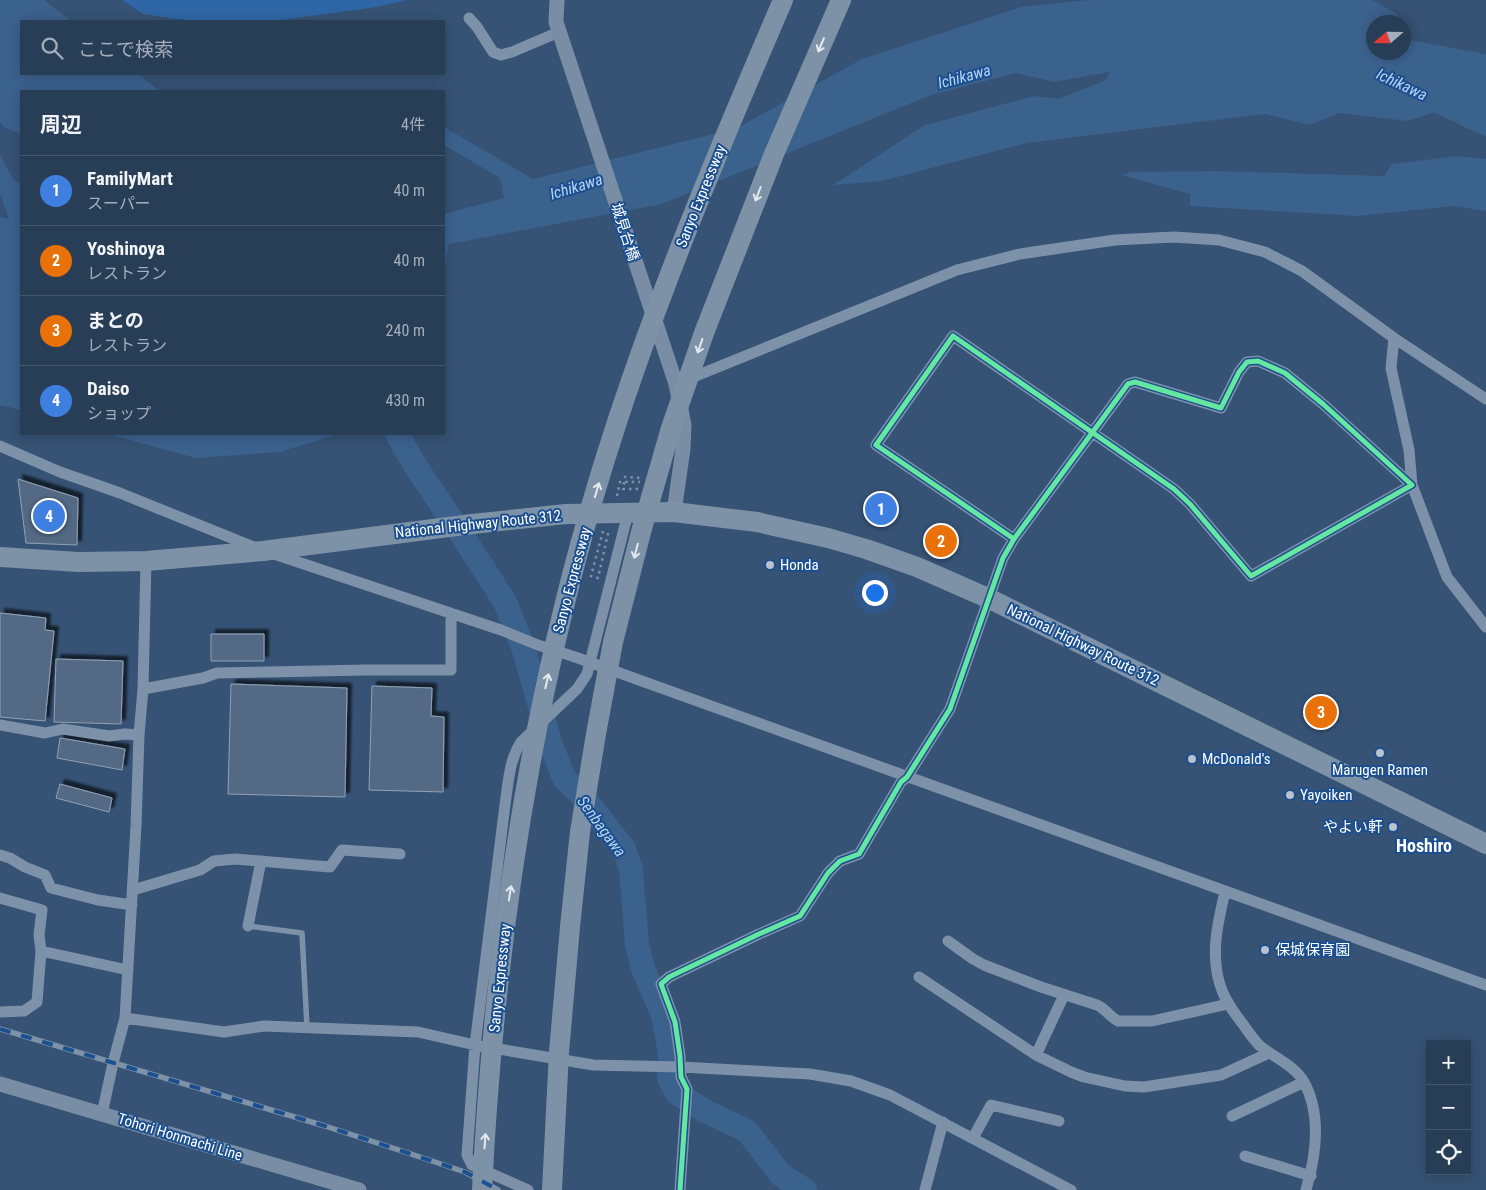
<!DOCTYPE html>
<html lang="ja">
<head>
<meta charset="utf-8">
<style>
  body { margin:0; font-family:"Roboto Condensed","Noto Sans JP",sans-serif; background:#344961; color:#f1f3f6 }
  .controls { position:absolute; right:15px; bottom:15px; display:grid; overflow:hidden; border-radius:0px; box-shadow:0 2px 12px #0003 }
  .controls button { width:45px; height:45px; display:grid; place-items:center; padding:0; border:0; border-bottom:1px solid #44576d; background:#283e57; color:#f1f3f6; font:25px sans-serif }
  .compass { position:absolute; left:1366px; top:15px; width:45px; height:45px; border-radius:50%; background:#283e57; box-shadow:0 2px 12px #0003; rotate:250deg }
  .you { position:absolute; left:874px; top:592px; width:18px; height:18px; margin:-12px; border:4px solid #fff; border-radius:50%; background:#1a73e8; box-shadow:0 0 0 8px #1a73e833 }
  .badge { display:grid; place-items:center; width:32px; height:32px; border-radius:50%; background:#b9c2ce; color:#fff; font-size:16px; font-weight:700 }
  .pin { position:absolute; translate:-50% -50%; border:2px solid #fff; box-shadow:0 1px 5px #0006 }
  .list { margin:0; padding:0; list-style:none }
  h2 { display:flex; justify-content:space-between; align-items:center; height:65px; margin:0; padding:0 20px; font-size:21px }
  h2 small { font-size:16px; font-weight:400; color:#a5aeba }
  .list li { display:grid; grid-template-columns:32px 1fr auto; gap:15px; align-items:center; box-sizing:border-box; height:70px; padding:0 20px; border-top:1px solid #44576d }
  .list b { display:block; font-size:19px; white-space:nowrap }
  .list p { margin:0; font-size:16px; white-space:nowrap; color:#a5aeba }
  .list em { font-size:16px; font-style:normal; color:#a5aeba }
  .icon { flex:none; width:28px; height:28px; fill:none; stroke:currentColor; stroke-width:2; stroke-linecap:round; stroke-linejoin:round }
  .map { position:relative; flex:none; width:1486px; height:1190px; overflow:hidden }
  .search { position:absolute; background:#283e57; box-shadow:0 2px 12px #0003; left:20px; top:20px; width:425px; height:55px; display:flex; align-items:center; gap:12px; box-sizing:border-box; padding:0 18px; border-radius:0px; color:#a5aeba; font-size:19px }
  .panel { position:absolute; background:#283e57; box-shadow:0 2px 12px #0003; left:20px; top:90px; width:425px; height:345px; border-radius:0px }
  .map>svg:first-child { display:block }
  .green { fill:#2f66a5 }
  .water { fill:#3b618d }
  .lines { fill:none; stroke-linecap:round; stroke-linejoin:round }
  .river { stroke:#3b618d; stroke-width:24 }
  .building { fill:#526984; stroke:#92a2b6; filter:url(#shadow) }
  .path { stroke:#7d92a8; stroke-width:2.5; stroke-dasharray:2.5 4; stroke-linecap:butt }
  .lane { stroke:#7d92a8; stroke-width:5.5 }
  .street { stroke:#7d92a8; stroke-width:11 }
  .secondary { stroke:#798da4; stroke-width:15 }
  .highway { stroke:#7e92a7; stroke-width:20 }
  .rail-casing { stroke:#7e92a7; stroke-width:5.5 }
  .rail { stroke:#1b4f8f; stroke-width:4; stroke-dasharray:11; stroke-linecap:butt }
  .cycleway-casing { stroke:#1b4f8f; stroke-width:8 }
  .cycleway { stroke:#66e7a1; stroke-width:5 }
  .oneway { stroke:#e5e9ed }
  .poi-dot { fill:#b9c2ce; stroke:#1b4f8f; stroke-width:2 }
  .labels { text-anchor:middle; stroke-width:4; stroke-linejoin:round; paint-order:stroke }
  .street-label { font-size:15px; fill:#fff; stroke:#1b4f8f }
  .poi-label { font-size:15px; fill:#fff; stroke:#1b4f8f; text-anchor:start }
  .water-label { font-size:16px; font-style:italic; fill:#b5d3f5; stroke:#1b4f8f }
  .quarter-label { font-size:18px; font-weight:bold; fill:#fff; stroke:#1b4f8f }
</style>
</head>
<body>
<div class="map">
<svg width="1486" height="1190" viewBox="0 0 1486 1190">
  <defs>
    <filter id="shadow"><feDropShadow dx="4.5" dy="-4.5" stdDeviation="1" flood-color="#0009"/></filter>
  </defs>
  <rect width="100%" height="100%" fill="#365274"/>
  <!-- green -->
  <path class="green" d="M122,0H408L376,7L274,21H192L143,14Z"/>
  <!-- water -->
  <path class="water" d="M0,0H44L71,21H21V74H138L160,91H21V134L5,128L0,122Z
    M1087,0H1372L1396,13L1400,22H1374V52H1404V29L1409,40L1486,54V118L1436,112L1407,121L1339,113L1310,125L1265,114L1027,143L882,181L833,185L925,125L1034,96L1059,99L1106,80L1109,72L1054,82L1016,73L931,95L662,204L449,244L444,268V214L504,198L500,178L444,145V127L533,179L737,128L862,59L1021,7Z
    M0,155L13,179L21,184V410L0,405V217L9,219L0,194Z
    M1457,156L1486,159V211L1454,206L1358,216L1190,206V194L1122,175L1131,172L1216,171L1384,176L1392,164Z
    M107,434H339L280,452L196,458Z"/>
  <g class="lines">
    <!-- river -->
    <path class="river" d="M1442,103L1486,124
      M397,434L416,467L460,532L505,602L523,647L550,742L564,778L587,801L624,849L631,869L637,944L643,969L663,1015L670,1053L669,1079L677,1093L703,1110L747,1131L781,1175L805,1190"/>
  </g>
  <!-- building -->
  <path class="building" d="M18,479L78,498L77,545L26,543Z
    M0,613L46,618L45,630L54,631L45,721L0,717Z
    M211,634H264V661H211Z
    M56,659L123,661L121,724L54,722Z
    M231,684L347,688L345,797L228,794Z
    M372,686L432,688L431,716L444,717L443,792L369,790Z
    M60,738L125,749L122,770L57,758Z
    M60,784L112,798L109,812L56,798Z"/>
  <g class="lines">
    <!-- path -->
    <path class="path" d="M638,489H623L625,477L640,478
      M617,496L620,482H640
      M603,531L591,576L598,578L609,529"/>
    <!-- lane -->
    <path class="lane" d="M248,926L302,933L307,1027"/>
    <!-- street -->
    <path class="street" d="M469,18L477,27L493,52L501,55L512,52L559,32
      M1394,338L1391,368L1409,450L1412,485L1447,577L1486,627
      M686,380L957,270L1020,254L1115,240L1174,237L1219,240L1265,252L1302,271L1394,338L1486,399
      M0,446L60,472L120,493L256,548
      M274,554L501,630L538,645L578,658L1486,985
      M143,689L203,678L217,673L366,670H451V613
      M0,725L45,733L63,729L109,736L125,734L139,735
      M0,855L10,858L25,867L45,875L51,888L98,900L132,905
      M133,890L200,870L214,861L235,859L330,867L342,850L400,854
      M1225,892C1217,925 1209,960 1223,993C1227,1002 1233,1011 1239,1019C1246,1028 1252,1038 1260,1046C1274,1057 1295,1066 1304,1082C1322,1115 1316,1156 1306,1190
      M0,898L42,910L39,935L41,951L37,1002L24,1011L0,1012
      M248,926L261,861
      M948,941L973,959L984,965L1041,987L1097,1005C1106,1009 1110,1017 1118,1021H1152L1228,1004
      M41,951L128,970
      M919,977L1036,1055L1071,1072L1084,1077L1125,1086L1144,1087L1221,1075L1269,1053
      M125,1018L224,1032L264,1026L418,1032L475,1045L593,1065L681,1067L810,1074L851,1081L890,1095L1071,1190
      M1036,1055L1064,995
      M102,1114L113,1063L125,1018L136,826L139,735L143,689L146,561
      M1232,1116L1304,1082
      M973,1138L991,1105L1059,1121
      M1245,1156L1311,1176
      M528,1190L472,1165L467,1155L475,1045L506,797C509,777 510,759 521,742L577,689L587,674L628,513
      M680,1190L687,1089L681,1077L680,1056L675,1022L661,984L669,977L759,934L800,916L828,873L840,861L859,854L901,782L907,777L950,709L1003,558L1014,539L1128,384L1135,382L1221,408L1239,372L1247,362L1258,361L1285,373L1323,404L1412,485L1251,576L1190,504L1174,489L953,336L876,445L1014,539
      M925,1190L943,1122"/>
    <!-- secondary -->
    <path class="secondary" d="M557,0L556,22L676,384L684,425L683,449L674,512
      M0,1084L359,1190"/>
    <!-- highway -->
    <path class="highway" d="M0,557L79,562L146,561L263,551L472,524L566,514L674,512L757,522L828,538L866,549L917,567L990,599L1486,844
      M482,1190C495,928 536,665 619,416C666,274 724,137 783,0
      M552,1190L559,1052L570,927L580,832L596,734L613,642L641,532L671,428L704,333L774,154L841,0"/>
    <!-- rail casing -->
    <g class="rail-casing">
      <path id="rail" d="M0,1029L325,1126L405,1152L465,1172L498,1190"/>
    </g>
    <!-- rail -->
    <use href="#rail" class="rail"/>
    <!-- cycleway casing -->
    <g class="cycleway-casing">
      <path id="cycleway" d="M680,1190L687,1089L681,1077L680,1056L675,1022L661,984L669,977L759,934L800,916L828,873L840,861L859,854L901,782L907,777L950,709L1003,558L1014,539L1128,384L1135,382L1221,408L1239,372L1247,362L1258,361L1285,373L1323,404L1412,485L1251,576L1190,504L1174,489L953,336L876,445L1014,539"/>
    </g>
    <!-- cycleway -->
    <use href="#cycleway" class="cycleway"/>
  </g>
  <!-- one-way arrows -->
  <defs><path id="oneway-shaft" d="M-6 0H5M1.5-3L5.5 0L1.5 3" fill="none" stroke-width="1.6" stroke-linecap="round" stroke-linejoin="round" transform="scale(1.25)"/></defs>
  <g class="oneway">
    <use href="#oneway-shaft" transform="translate(821 45) rotate(113)"/>
    <use href="#oneway-shaft" transform="translate(758 194) rotate(111)"/>
    <use href="#oneway-shaft" transform="translate(700 346) rotate(109)"/>
    <use href="#oneway-shaft" transform="translate(597 490) rotate(-73)"/>
    <use href="#oneway-shaft" transform="translate(636 551) rotate(104)"/>
    <use href="#oneway-shaft" transform="translate(547 681) rotate(-77)"/>
    <use href="#oneway-shaft" transform="translate(510 893) rotate(-81)"/>
    <use href="#oneway-shaft" transform="translate(485 1141) rotate(-86)"/>
  </g>
  <!-- markers -->
  <g class="poi-dot">
    <circle cx="770" cy="565" r="5"/>
    <circle cx="1380" cy="753" r="5"/>
    <circle cx="1192" cy="759" r="5"/>
    <circle cx="1290" cy="795" r="5"/>
    <circle cx="1393" cy="827" r="5"/>
    <circle cx="1265" cy="950" r="5"/>
  </g>
  <g class="labels">
    <!-- street labels -->
    <g class="street-label">
      <text transform="translate(701 196) rotate(-68)" y="5">Sanyo Expressway</text>
      <text transform="translate(625 232) rotate(72)" y="5">城見台橋</text>
      <text transform="translate(478 524) rotate(-6)" y="5">National Highway Route 312</text>
      <text transform="translate(572 580) rotate(-75)" y="5">Sanyo Expressway</text>
      <text transform="translate(1083 645) rotate(26)" y="5">National Highway Route 312</text>
      <text transform="translate(500 978) rotate(-84)" y="5">Sanyo Expressway</text>
      <text transform="translate(180 1137) rotate(17)" y="5">Tohori Honmachi Line</text>
    </g>
    <!-- poi labels -->
    <g class="poi-label">
      <text x="780" y="570">Honda</text>
      <text x="1202" y="764">McDonald's</text>
      <text x="1380" y="775" text-anchor="middle">Marugen Ramen</text>
      <text x="1300" y="800">Yayoiken</text>
      <text x="1383" y="832" text-anchor="end">やよい軒</text>
      <text x="1275" y="955">保城保育園</text>
    </g>
    <!-- water labels -->
    <g class="water-label">
      <text transform="translate(964 76) rotate(-15)" y="6">Ichikawa</text>
      <text transform="translate(1402 84) rotate(25)" y="6">Ichikawa</text>
      <text transform="translate(576 186) rotate(-17)" y="6">Ichikawa</text>
      <text transform="translate(602 826) rotate(54)" y="6">Senbagawa</text>
    </g>
    <!-- quarter labels -->
    <g class="quarter-label">
      <text x="1424" y="852">Hoshiro</text>
    </g>
  </g>
</svg>
<div class="controls">
<button>+</button>
<button>−</button>
<button><svg class="icon" aria-label="locate" viewBox="0 0 24 24"><circle cx="12" cy="12" r="6"/><path d="M12 2v4M12 18v4M2 12h4M18 12h4"/></svg></button>
</div>
<svg class="compass" viewBox="-18 -18 36 36"><path d="M0-13l5 13h-10z" fill="#e53935"/><path d="M0 13l5-13h-10z" fill="#a5aeba"/></svg>
<div class="you"></div>
<div class="pin badge" style="left:881px;top:509px;background:#3f7fe0">1</div>
<div class="pin badge" style="left:941px;top:541px;background:#e8710a">2</div>
<div class="pin badge" style="left:1321px;top:712px;background:#e8710a">3</div>
<div class="pin badge" style="left:49px;top:516px;background:#3f7fe0">4</div>
<div class="search"><svg class="icon" aria-label="search" viewBox="0 0 24 24"><circle cx="10" cy="10" r="6"/><path d="M15 15l6 6"/></svg>ここで検索</div>
<section class="panel">
<h2>周辺<small>4件</small></h2>
<ul class="list">
<li><span class="badge" style="background:#3f7fe0">1</span><div><b>FamilyMart</b><p>スーパー</p></div><em>40 m</em></li>
<li><span class="badge" style="background:#e8710a">2</span><div><b>Yoshinoya</b><p>レストラン</p></div><em>40 m</em></li>
<li><span class="badge" style="background:#e8710a">3</span><div><b>まとの</b><p>レストラン</p></div><em>240 m</em></li>
<li><span class="badge" style="background:#3f7fe0">4</span><div><b>Daiso</b><p>ショップ</p></div><em>430 m</em></li>
</ul>
</section>
</div>
</body>
</html>
